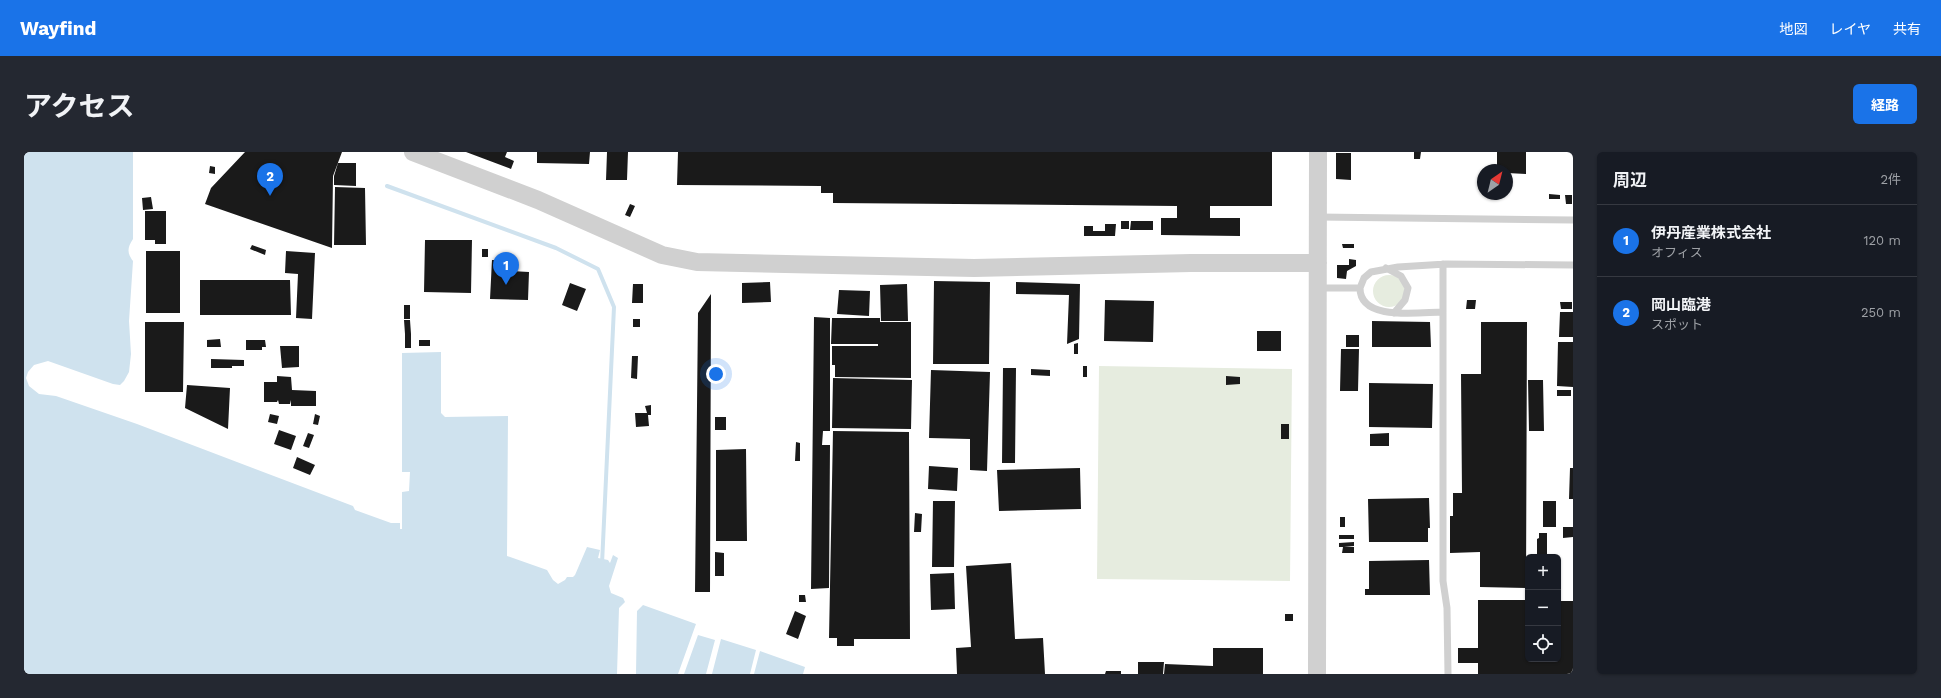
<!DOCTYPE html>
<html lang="ja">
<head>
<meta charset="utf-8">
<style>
  body { margin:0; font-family:"Work Sans","Noto Sans JP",sans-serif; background:#242831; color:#f1f3f6 }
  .controls { position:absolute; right:12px; bottom:12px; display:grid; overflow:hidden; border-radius:6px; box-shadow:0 1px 3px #0004 }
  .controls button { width:36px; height:36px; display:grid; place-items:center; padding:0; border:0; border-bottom:1px solid #363941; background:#171b24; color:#f1f3f6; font:20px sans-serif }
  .compass { position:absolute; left:1453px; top:12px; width:36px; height:36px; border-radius:50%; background:#171b24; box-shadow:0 1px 3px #0004; rotate:35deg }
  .you { position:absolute; left:692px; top:222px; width:14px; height:14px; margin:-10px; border:3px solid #fff; border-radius:50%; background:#1a73e8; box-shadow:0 0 0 6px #1a73e833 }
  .badge { display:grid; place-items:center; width:26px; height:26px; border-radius:50%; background:#1a73e8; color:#fff; font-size:13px; font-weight:700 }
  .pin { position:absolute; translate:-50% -33px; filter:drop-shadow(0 1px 2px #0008) }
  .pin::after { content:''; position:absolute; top:21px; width:14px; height:12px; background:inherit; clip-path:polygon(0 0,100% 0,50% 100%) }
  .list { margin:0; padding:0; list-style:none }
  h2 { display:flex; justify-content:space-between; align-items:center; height:52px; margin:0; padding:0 16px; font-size:17px }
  h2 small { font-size:13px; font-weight:400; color:#9ea1a6 }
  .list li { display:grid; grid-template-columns:26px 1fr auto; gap:12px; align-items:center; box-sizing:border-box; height:72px; padding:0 16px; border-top:1px solid #363941 }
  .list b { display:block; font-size:15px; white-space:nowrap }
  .list p { margin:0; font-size:13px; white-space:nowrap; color:#9ea1a6 }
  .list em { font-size:13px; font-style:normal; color:#9ea1a6 }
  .icon { flex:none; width:22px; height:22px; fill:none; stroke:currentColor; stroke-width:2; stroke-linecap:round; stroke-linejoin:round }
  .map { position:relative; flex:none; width:1549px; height:522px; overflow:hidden; border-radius:6px }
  header { display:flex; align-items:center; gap:24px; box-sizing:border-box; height:56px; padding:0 20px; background:#1a73e8; color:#fff }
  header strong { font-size:19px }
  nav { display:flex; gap:22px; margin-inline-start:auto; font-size:14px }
  .intro { display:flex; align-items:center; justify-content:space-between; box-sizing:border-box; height:96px; padding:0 24px }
  h1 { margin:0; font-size:28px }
  .button { padding:10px 18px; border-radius:6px; background:#1a73e8; color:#fff; font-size:14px; font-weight:700 }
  main { display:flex; gap:24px; padding:0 24px }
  aside { flex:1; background:#171b24; border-radius:6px; box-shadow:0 1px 3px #0004 }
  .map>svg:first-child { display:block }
  .green { fill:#e6ecdf }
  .water { fill:#cfe2ee }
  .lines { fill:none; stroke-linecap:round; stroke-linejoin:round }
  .stream { stroke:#cfe2ee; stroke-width:4 }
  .building { fill:#1a1a1a }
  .service { stroke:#d0d0d0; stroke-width:7 }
  .tertiary { stroke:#d0d0d0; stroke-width:18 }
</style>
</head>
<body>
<header>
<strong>Wayfind</strong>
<nav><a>地図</a><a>レイヤ</a><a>共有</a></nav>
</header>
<div class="intro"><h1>アクセス</h1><a class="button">経路</a></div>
<main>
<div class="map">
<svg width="1549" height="522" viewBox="0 0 1549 522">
  <rect width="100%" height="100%" fill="#fff"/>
  <!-- green -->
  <path class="green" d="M1349 139a16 16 0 1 1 32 0a16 16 0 1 1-32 0Z
    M1075,214L1268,217L1266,429L1073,427Z"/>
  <!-- water -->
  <path class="water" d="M0,0H109V87C103,96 103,101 109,109L105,169L107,202L105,220L100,229L96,233L89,232L24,209L10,213L4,220L2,226L5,234L15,242L32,244L113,272L329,354L331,358L367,371H376V377H378V340L385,339L386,320H378V201L417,200V261L421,265L484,264L483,404L523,418L529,428L534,432L541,428L543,425H549L551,423L563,395L576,398L574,406L584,408L586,411L589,403L594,406L585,434L587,441L599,446L601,450L595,456L593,522H0Z
    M619,453L672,472L654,522H612L613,459Z
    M674,483L691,488L682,522H660Z
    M697,487L732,498L726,522H688Z
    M736,499L781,515L779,522H730Z"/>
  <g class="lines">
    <!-- stream -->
    <path class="stream" d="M363,34L532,96L574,117L590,155L578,412"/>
  </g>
  <!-- building -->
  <path class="building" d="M221,0H318L309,24L308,96L181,52L187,36Z
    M442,0H483L481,5L490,9L487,17Z
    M513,0H566L565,12L513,11Z
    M583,0H604L603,28H582Z
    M654,0H1248V54H1186V66H1216V84L1137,83V66H1153V54L809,51V41H797V34L653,33Z
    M1390,0H1397L1396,7H1390Z
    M1473,0H1502V22L1483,21V18H1473Z
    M1312,1H1327V28L1312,27Z
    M314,11H332V34L310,33V24Z
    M186,14L191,15V22L185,21Z
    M311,35L341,36L342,93H310Z
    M1525,42L1536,43V47H1525Z
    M1541,43H1548V52H1542Z
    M127,45L129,57L119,58L118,46Z
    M606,52L611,54L606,65L601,63Z
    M121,59H142V92H131V88H121Z
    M1097,69H1105V77H1097Z
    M1107,69H1129V78H1106Z
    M1081,72H1092L1091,84H1060V74H1069V79H1081Z
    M401,88H448L447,141L400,140Z
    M1318,92H1330V96H1319Z
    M228,93L242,98L241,103L226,97Z
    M458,97H464V105H458Z
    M122,99H156V161H122Z
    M262,99L291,101L288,167L272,166L274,122L261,121Z
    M1325,107L1332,108V114L1323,119L1322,127L1313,126V113H1325Z
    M468,108L487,109V119L505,120L504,148L466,147Z
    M176,128H266L267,163H176Z
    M910,129L966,130L965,212H909Z
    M746,130L747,150L718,151V131Z
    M992,130L1056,132L1055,187L1043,192L1045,143L992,142Z
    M546,131L562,137L553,159L538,153Z
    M609,132H619V151H608Z
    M883,132L884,169H857L856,133Z
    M815,138L846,139L845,164L813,162Z
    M687,142L686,440H671L674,161Z
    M1081,148L1130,149L1129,190L1080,189Z
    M1443,148H1452L1451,157H1442Z
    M1536,150H1548V157H1537Z
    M380,153H386V167H380Z
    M1536,160H1549V185H1535Z
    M790,165L806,166V279H799L798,293H806L805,436L787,437Z
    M808,166H856V170H887V226L811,225V213H808V194H854V192H807Z
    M609,167H616V175H609Z
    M380,168H386L387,182H381Z
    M1348,169L1406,170L1407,195H1348Z
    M121,170H160L159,240H121Z
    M1457,170H1503L1502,436L1456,435V400L1426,401V364H1429V341H1438L1437,222H1457Z
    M1233,179H1257V199H1233Z
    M381,182H387V196H381Z
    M1322,183H1335V195H1322Z
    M196,187L197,195H183V188Z
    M222,188H241L242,195H238V198H222Z
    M395,188H406V194H395Z
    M1534,190H1549V235L1533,234Z
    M1054,191V202H1050V192Z
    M256,194H275V215L258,216Z
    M1317,197H1335L1334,239H1316Z
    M608,204H614L613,227L607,226Z
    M187,207L220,208V214H208V216H187Z
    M1059,214H1063V225H1059Z
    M979,216H992L991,311H978Z
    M1007,217L1026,218V224L1007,223Z
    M907,218L966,220L963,319L946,318V287L905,286Z
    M253,224L267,225L268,238L292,239V254H267V248L266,252H255L254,248L253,250H240V230H253Z
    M1202,224L1216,225V232L1202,233Z
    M809,226L888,228L887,277L808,276Z
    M1504,228H1519L1520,279H1505Z
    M1345,231L1409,232L1408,276L1345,275Z
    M163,233L206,236L204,277L161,256Z
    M1533,238H1547V244H1533Z
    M627,253V263H624L625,274L612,275L611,261H623L621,254Z
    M246,262L255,264L253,272L244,270Z
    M291,262L296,264L294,273L289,272Z
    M691,265H702V278H691Z
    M1257,272H1265V287H1257Z
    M255,278L272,284L267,298L250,292Z
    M809,279L885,280L886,487H830V494H813V486H805Z
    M284,281L290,283L285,296L279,294Z
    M1365,281V294H1346V282Z
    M772,290L776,291V309H771Z
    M722,297L723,389H692V298Z
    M273,305L291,313L286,323L269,316Z
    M905,314L934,316L933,339L904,337Z
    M1056,316L1057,357L975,359L973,318Z
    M1546,316H1549V347H1545Z
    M1405,346L1406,376H1404V390H1345L1344,347Z
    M909,349H931L930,415H908Z
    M1519,349H1532V375H1519Z
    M891,361L898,362L897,380H890Z
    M1316,365H1321V375H1316Z
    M1539,375H1549V385L1539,386Z
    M1515,381H1523V403H1513V387L1515,386Z
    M1315,383H1330V387H1315Z
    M1330,390V394L1320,395H1330V401H1318L1319,395H1315V391Z
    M691,400L700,401V424H691Z
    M1405,408L1406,443H1341V437H1345V409Z
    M987,411L991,487L1019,486L1021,522H933L932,496L947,495L942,414Z
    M930,421L931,457L907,458L906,422Z
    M775,443H781L782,450H775Z
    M1454,448H1504V507H1534V449H1549V522H1454V511H1434V496H1454Z
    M771,459L782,464L774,487L762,482Z
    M1261,462H1269V469H1261Z
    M1189,496H1239V522H1140L1141,512L1189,514Z
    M1114,510H1140L1139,522H1114Z
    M1082,519H1097V522H1081Z"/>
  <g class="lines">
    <!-- service -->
    <path class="service" d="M1294,65L1549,68
      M1419,112V429L1423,456L1424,522
      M1362,116L1377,124L1384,136L1381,148L1370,161
      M1294,136H1336L1340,126L1347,120L1374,115L1422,112L1549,113
      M1336,136C1336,170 1396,160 1419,160"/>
    <!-- tertiary -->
    <path class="tertiary" d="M389,0L514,48L638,103L673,110L950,116L1167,111H1294
      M1293,522L1294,0"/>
  </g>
</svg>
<div class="controls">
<button>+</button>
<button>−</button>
<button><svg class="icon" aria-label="locate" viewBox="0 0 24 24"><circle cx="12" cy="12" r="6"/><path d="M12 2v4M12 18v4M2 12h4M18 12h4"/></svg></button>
</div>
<svg class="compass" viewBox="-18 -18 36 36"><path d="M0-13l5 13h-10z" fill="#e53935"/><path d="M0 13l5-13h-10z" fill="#9ea1a6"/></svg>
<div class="you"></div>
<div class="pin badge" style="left:482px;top:133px">1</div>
<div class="pin badge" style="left:246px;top:44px">2</div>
</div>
<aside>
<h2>周辺<small>2件</small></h2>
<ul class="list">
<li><span class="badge">1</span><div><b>伊丹産業株式会社</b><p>オフィス</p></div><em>120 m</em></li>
<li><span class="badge">2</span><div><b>岡山臨港</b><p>スポット</p></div><em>250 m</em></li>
</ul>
</aside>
</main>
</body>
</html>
